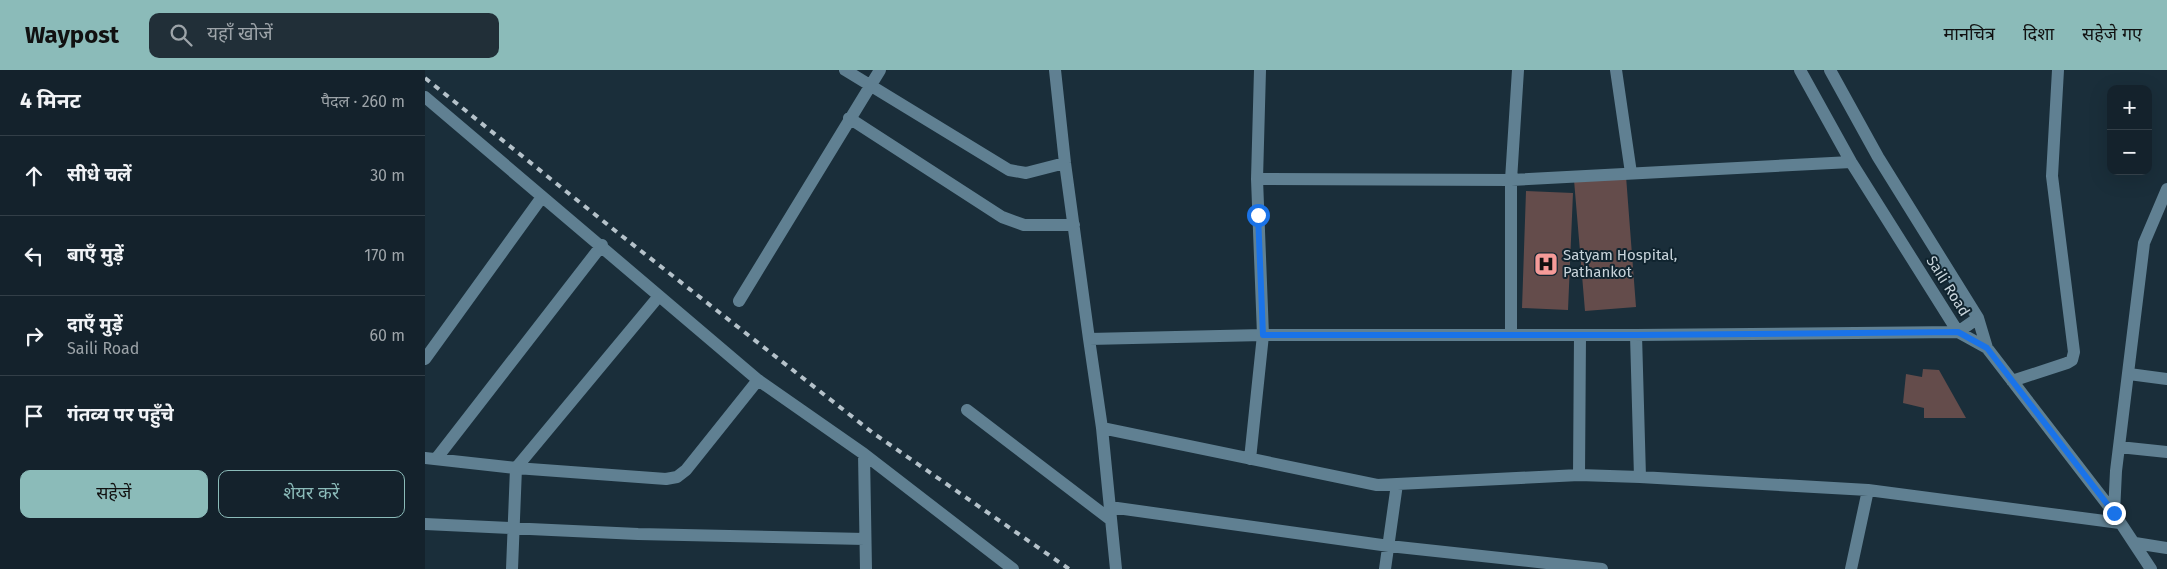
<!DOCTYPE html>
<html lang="hi">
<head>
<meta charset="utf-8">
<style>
  body { margin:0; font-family:"Fira Sans","Noto Sans Devanagari",sans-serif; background:#212f38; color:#f1f3f6 }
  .controls { position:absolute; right:15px; top:15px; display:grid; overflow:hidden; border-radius:10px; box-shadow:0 5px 20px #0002 }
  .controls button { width:45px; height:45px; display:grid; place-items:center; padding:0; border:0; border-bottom:1px solid #333f48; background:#14222c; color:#f1f3f6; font:25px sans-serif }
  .stop { position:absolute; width:15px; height:15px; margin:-11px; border:4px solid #1a73e8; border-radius:50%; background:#fff }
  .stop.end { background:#1a73e8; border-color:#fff; box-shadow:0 1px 5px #0008 }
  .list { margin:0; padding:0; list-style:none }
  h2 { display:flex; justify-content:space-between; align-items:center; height:65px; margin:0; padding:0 20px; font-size:21px }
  h2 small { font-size:16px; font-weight:400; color:#9da4a9 }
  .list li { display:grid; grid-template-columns:32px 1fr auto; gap:15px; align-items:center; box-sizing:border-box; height:80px; padding:0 20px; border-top:1px solid #333f48 }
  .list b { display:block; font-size:19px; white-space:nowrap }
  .list p { margin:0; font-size:16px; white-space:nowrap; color:#9da4a9 }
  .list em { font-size:16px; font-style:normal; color:#9da4a9 }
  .actions { display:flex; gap:10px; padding:15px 20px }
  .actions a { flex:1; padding:11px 0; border:1px solid #8bbbb9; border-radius:10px; text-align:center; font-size:18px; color:#8bbbb9 }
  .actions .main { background:#8bbbb9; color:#111 }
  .icon { flex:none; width:28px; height:28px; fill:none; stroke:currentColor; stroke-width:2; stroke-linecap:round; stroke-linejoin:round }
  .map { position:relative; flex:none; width:1742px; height:499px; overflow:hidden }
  header { display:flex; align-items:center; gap:30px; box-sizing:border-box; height:70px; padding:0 25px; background:#8bbbb9; color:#111 }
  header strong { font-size:24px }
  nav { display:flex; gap:28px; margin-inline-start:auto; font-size:18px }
  .search { width:350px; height:45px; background:#212f38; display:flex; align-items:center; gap:12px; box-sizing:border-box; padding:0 18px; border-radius:10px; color:#9da4a9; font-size:19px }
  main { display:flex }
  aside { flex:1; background:#14222c }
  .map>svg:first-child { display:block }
  .building { fill:#644c4b }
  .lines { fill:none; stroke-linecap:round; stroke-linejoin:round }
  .minor { stroke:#608092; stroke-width:12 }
  .rail { stroke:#b5c2ca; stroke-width:4; stroke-dasharray:6 6; stroke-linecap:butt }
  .route { stroke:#1a73e8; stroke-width:6 }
  .labels { text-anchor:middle; stroke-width:4; stroke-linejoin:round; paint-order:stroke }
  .poi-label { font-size:15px; fill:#c8d4db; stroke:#10242f; text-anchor:start }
  .street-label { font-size:15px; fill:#c8d4db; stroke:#10242f }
</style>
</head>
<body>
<header>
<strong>Waypost</strong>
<div class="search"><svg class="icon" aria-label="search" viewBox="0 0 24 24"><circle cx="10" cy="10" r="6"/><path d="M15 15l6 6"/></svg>यहाँ खोजें</div>
<nav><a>मानचित्र</a><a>दिशा</a><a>सहेजे गए</a></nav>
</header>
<main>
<aside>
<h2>4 मिनट<small>पैदल · 260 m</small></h2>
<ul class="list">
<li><svg class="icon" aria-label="ahead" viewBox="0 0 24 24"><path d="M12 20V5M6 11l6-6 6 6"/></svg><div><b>सीधे चलें</b></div><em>30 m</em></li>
<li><svg class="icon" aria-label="left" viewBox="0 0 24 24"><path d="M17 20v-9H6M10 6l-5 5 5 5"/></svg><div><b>बाएँ मुड़ें</b></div><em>170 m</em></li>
<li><svg class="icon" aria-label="right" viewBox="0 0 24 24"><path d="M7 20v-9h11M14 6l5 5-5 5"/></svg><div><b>दाएँ मुड़ें</b><p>Saili Road</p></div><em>60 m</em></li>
<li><svg class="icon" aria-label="arrive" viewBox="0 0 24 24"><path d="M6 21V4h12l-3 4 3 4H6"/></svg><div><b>गंतव्य पर पहुँचे</b></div></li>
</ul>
<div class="actions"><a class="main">सहेजें</a><a>शेयर करें</a></div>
</aside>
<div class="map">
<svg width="1742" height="499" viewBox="0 0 1742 499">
  <rect width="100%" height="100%" fill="#1a2e3a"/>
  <!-- building -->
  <path class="building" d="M1201,106L1211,237L1160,241L1149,110Z
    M1101,121L1148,123L1143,240L1097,238Z
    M1498,299L1514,300L1541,348H1499V338L1478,333L1481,304L1497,307Z"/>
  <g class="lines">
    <!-- minor -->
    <path class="minor" d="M420,0L584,100L601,103L640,93
      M630,0L640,93L664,269
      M1191,0L1206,103
      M1375,0L1426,92L1533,262L1562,278L1689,443L1726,499
      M1405,0L1453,87L1553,248L1562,278
      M0,27L333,310L439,384L588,499
      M424,48L577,147L599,155H649
      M832,109L1086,110L1426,92
      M314,231L455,0
      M1086,265V110L1093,0
      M1211,265L1215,407
      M0,289L117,127
      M1704,304L1742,309
      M1587,311L1642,293L1647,290L1649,282L1627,106L1633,0
      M542,340L686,450
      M677,358L952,415L1154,405L1215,407L1443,420L1695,453
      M1694,377L1742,382
      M439,384L441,499
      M0,388L91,398L241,409L252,407L261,400L333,310
      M11,389L177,175
      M825,389L838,265L832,109L835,0
      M1154,405L1155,265
      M685,437L964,476L1177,499
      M1689,443L1691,401L1719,173L1742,119
      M0,454L213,464L440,469
      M1710,473L1742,478
      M87,499L91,398L234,226
      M691,499L677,358L664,269L838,265H1211L1533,262L1553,248
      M960,499L972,414
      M1426,499L1443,420"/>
    <!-- rail -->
    <path class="rail" d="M0,8L188,159L448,363L644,499"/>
  </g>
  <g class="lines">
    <!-- route -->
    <path class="route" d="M833,145L838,265H1211L1533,262L1562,278L1689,443"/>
  </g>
  <!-- icons -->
  <defs>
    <g id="hospital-square" transform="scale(1.25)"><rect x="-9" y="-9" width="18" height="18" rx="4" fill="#f59b99" stroke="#10242f"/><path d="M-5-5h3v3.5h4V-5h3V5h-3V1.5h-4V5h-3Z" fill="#111"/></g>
  </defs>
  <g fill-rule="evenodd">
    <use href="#hospital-square" x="1121" y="194"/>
  </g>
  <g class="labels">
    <!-- poi labels -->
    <g class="poi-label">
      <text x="1138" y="190">Satyam Hospital,<tspan x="1138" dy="17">Pathankot</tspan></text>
    </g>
    <!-- street labels -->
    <g class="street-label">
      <text transform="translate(1523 216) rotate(58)" y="5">Saili Road</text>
    </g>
  </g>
</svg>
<div class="controls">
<button>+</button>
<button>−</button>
</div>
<div class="stop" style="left:833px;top:145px"></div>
<div class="stop end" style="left:1689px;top:443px"></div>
</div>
</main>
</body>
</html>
